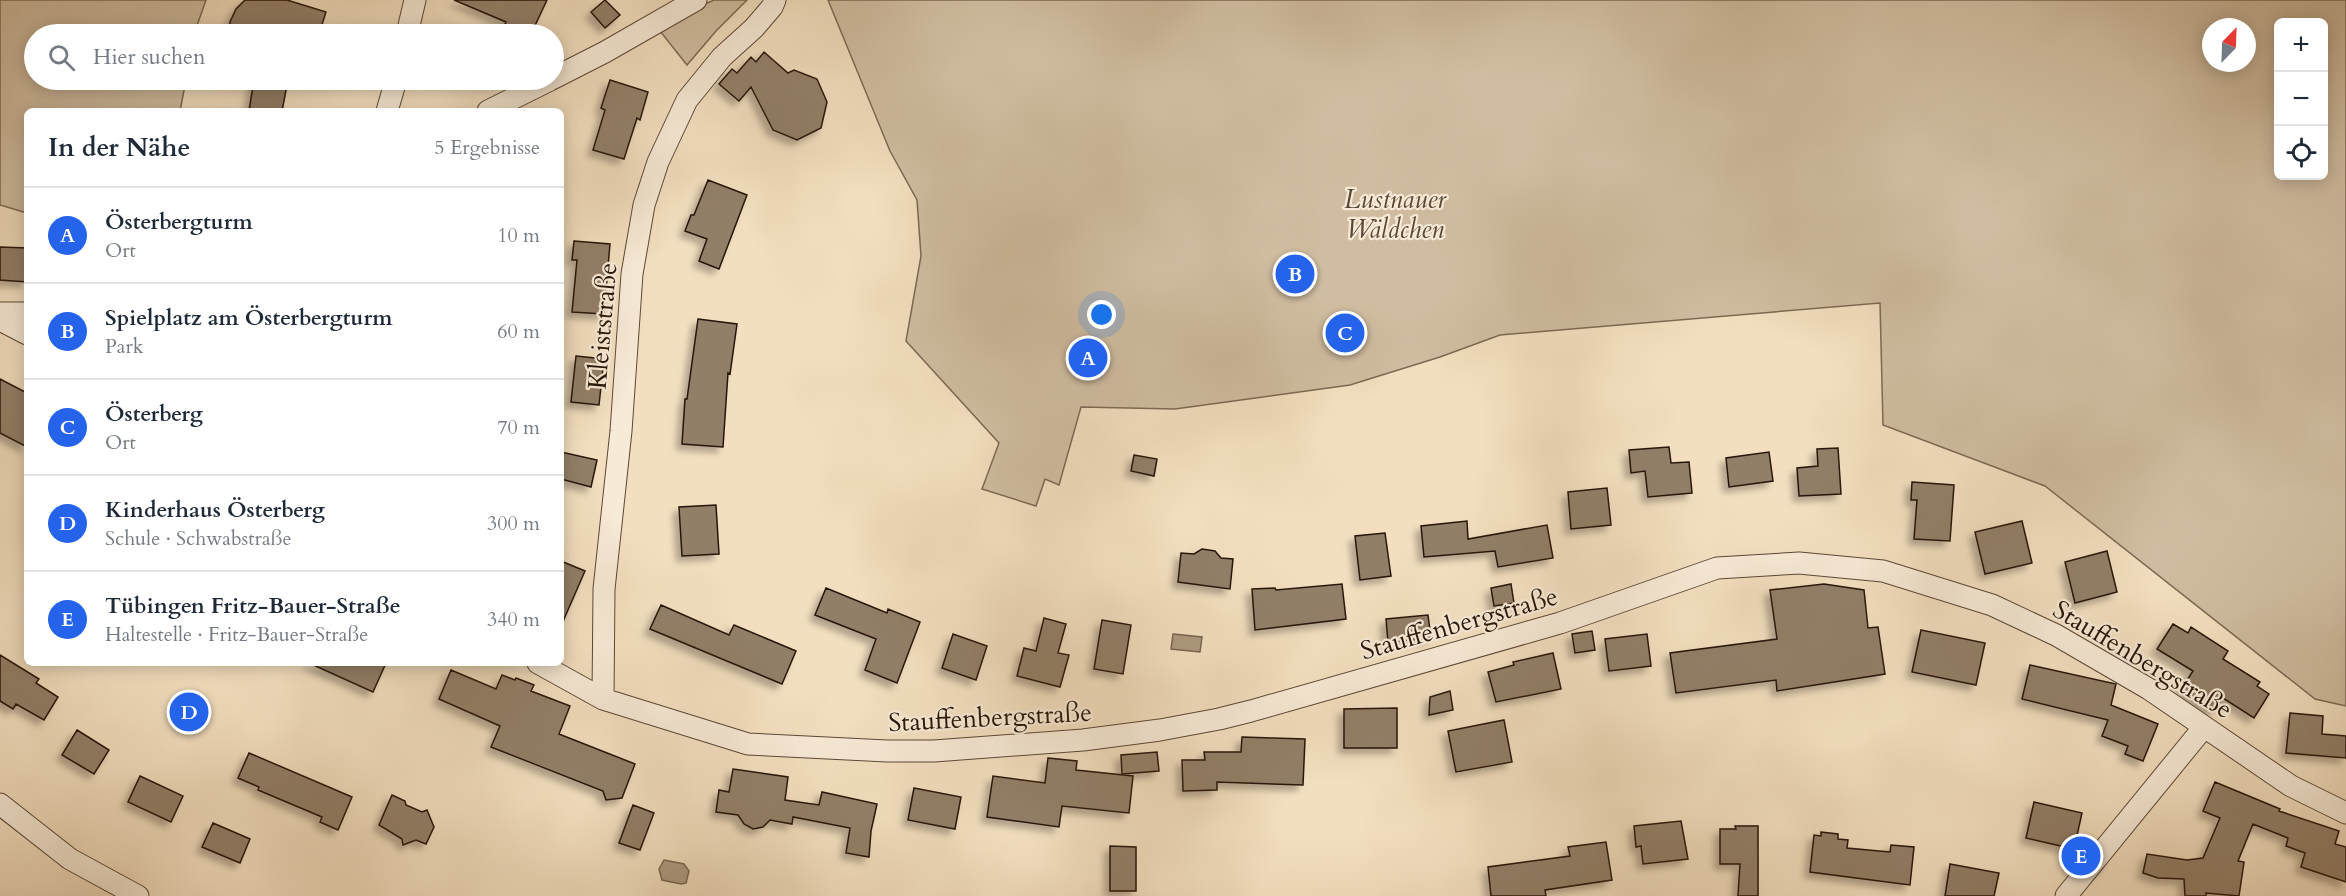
<!DOCTYPE html>
<html lang="de">
<head>
<meta charset="utf-8">
<style>
  body { margin:0; font-family:Cardo,serif; background:#f2f2f3; color:#1f2937 }
  .controls { position:absolute; right:18px; top:18px; display:grid; overflow:hidden; border-radius:9px; box-shadow:0 3px 15px #0003 }
  .controls button { width:54px; height:54px; display:grid; place-items:center; padding:0; border:0; border-bottom:2px solid #e0e1e3; background:#fff; color:#1f2937; font:30px sans-serif }
  .compass { position:absolute; left:2202px; top:18px; width:54px; height:54px; border-radius:50%; background:#fff; box-shadow:0 3px 15px #0003; rotate:23deg }
  .you { position:absolute; left:1102px; top:315px; width:21px; height:21px; margin:-15px; border:4px solid #fff; border-radius:50%; background:#1a73e8; box-shadow:0 0 0 9px #1a73e833 }
  .badge { display:grid; place-items:center; width:39px; height:39px; border-radius:50%; background:#2563eb; color:#fff; font-size:20px; font-weight:700 }
  .pin { position:absolute; translate:-50% -50%; border:3px solid #fff; box-shadow:0 2px 6px #0006 }
  .list { margin:0; padding:0; list-style:none }
  h2 { display:flex; justify-content:space-between; align-items:center; height:78px; margin:0; padding:0 24px; font-size:26px }
  h2 small { font-size:20px; font-weight:400; color:#747a83 }
  .list li { display:grid; grid-template-columns:39px 1fr auto; gap:18px; align-items:center; box-sizing:border-box; height:96px; padding:0 24px; border-top:2px solid #e0e1e3 }
  .list b { display:block; font-size:22px; white-space:nowrap }
  .list p { margin:0; font-size:20px; white-space:nowrap; color:#747a83 }
  .list em { font-size:20px; font-style:normal; color:#747a83 }
  .icon { flex:none; width:33px; height:33px; fill:none; stroke:currentColor; stroke-width:2; stroke-linecap:round; stroke-linejoin:round }
  .map { position:relative; flex:none; width:2346px; height:896px; overflow:hidden }
  .search { position:absolute; background:#fff; box-shadow:0 3px 15px #0003; left:24px; top:24px; width:540px; height:66px; display:flex; align-items:center; gap:15px; box-sizing:border-box; padding:0 21px; border-radius:33px; color:#747a83; font-size:22px }
  .panel { position:absolute; background:#fff; box-shadow:0 3px 15px #0003; left:24px; top:108px; width:540px; height:558px; border-radius:9px }
  .map>svg:first-child { display:block }
  .green { fill:#d0bda1; stroke:#7c6a54; stroke-width:1.5; fill-rule:evenodd }
  .water { fill:#ae9b81; stroke:#786651; stroke-width:1.5 }
  .building { fill:#927f68; stroke:#281608; stroke-width:1.5; filter:url(#shadow) }
  .lines { fill:none; stroke-linecap:round; stroke-linejoin:round }
  .street-casing { stroke:#5b4836; stroke-width:23 }
  .street { stroke:#f7ead6; stroke-width:21 }
  .labels { text-anchor:middle; stroke-width:4.5; stroke-linejoin:round; paint-order:stroke }
  .park-label { font-size:26px; font-style:italic; fill:#5a4836; stroke:#f7ead6 }
  .street-label { font-size:26px; fill:#281608; stroke:#f7ead6 }
</style>
</head>
<body>
<div class="map">
<svg width="2346" height="896" viewBox="0 0 2346 896">
  <defs>
    <filter id="shadow"><feDropShadow dx="-5.5" dy="5.5" stdDeviation="3" flood-color="#0004"/></filter>
  </defs>
  <rect width="100%" height="100%" fill="#f3dfc0"/>
  <filter id="stains"><feTurbulence type="fractalNoise" baseFrequency=".00333" numOctaves="4"/><feColorMatrix values="0 0 0 0 .2 0 0 0 0 .09 0 0 0 0 .02 0 0 0 .5 -.17"/></filter>
  <radialGradient id="worn" r=".72"><stop offset=".6" stop-color="#630" stop-opacity="0"/><stop offset="1" stop-color="#630" stop-opacity=".3"/></radialGradient>
  <!-- green -->
  <path class="green" d="M0,0H206L194,34H34V80H186L180,111H27V213L0,205Z
    M714,0H747L716,31L687,65L660,31L696,8Z
    M828,0H2346V706L2315,699L2045,486L1883,425L1880,303L1500,335L1440,357L1350,385L1175,409L1081,407L1059,485L1045,479L1036,506L982,489L999,443L906,341L921,256L917,200L890,151ZM2278,22H2324V176H2278ZM2211,27H2247V63H2211Z"/>
  <!-- water -->
  <path class="water" d="M1173,634L1202,637L1200,652L1171,649Z
    M664,860L684,864L689,871L686,883L681,884L662,880L659,869Z"/>
  <!-- building -->
  <path class="building" d="M245,0H287L326,12L319,34H229L230,22L236,9Z
    M454,0H547L531,34H500L506,22Z
    M605,0L620,15L605,28L591,12Z
    M764,52L788,73L794,70L817,79L827,102L821,128L797,140L773,130L751,87L739,101L719,84L732,69L737,73L751,57L756,62Z
    M254,80H288L282,111H249Z
    M610,80L648,92L640,120L637,118L624,159L593,150L605,110L601,108Z
    M708,180L747,195L719,269L699,261L707,239L685,231L691,215H694Z
    M574,241L610,244L604,314L572,312L577,260H572Z
    M0,247L27,248V282L0,280Z
    M698,319L737,324L730,374L728,373L723,447L682,444L685,399H687Z
    M576,356L604,359L599,405L571,402Z
    M0,379L27,393V447L0,433Z
    M1669,447L1671,463L1689,462L1692,493L1648,497L1645,471L1631,473L1629,450Z
    M1838,448L1841,494L1799,496L1797,468L1818,466L1817,449Z
    M561,452L597,460L591,487L561,479Z
    M1769,452L1773,481L1729,487L1726,458Z
    M1134,455L1157,459L1154,476L1131,471Z
    M1912,482L1954,485L1950,541L1914,539L1917,500H1911Z
    M1607,488L1611,525L1571,529L1568,492Z
    M716,505L719,554L682,556L679,507Z
    M1467,521L1468,539L1547,525L1553,558L1498,567L1495,551L1424,557L1421,526Z
    M2022,521L2032,563L1985,574L1975,532Z
    M1385,533L1391,576L1360,580L1355,536Z
    M1202,549L1215,551L1221,558L1233,559L1230,589L1178,582L1181,553L1194,554Z
    M2107,551L2117,592L2075,603L2065,562Z
    M561,561L585,571L561,626Z
    M1342,584L1346,619L1255,630L1252,589L1275,588L1276,590Z
    M1511,584L1514,603L1494,606L1491,588Z
    M1824,584L1864,590L1868,628L1878,627L1885,674L1777,691L1776,680L1676,693L1670,653L1777,639L1770,590Z
    M826,588L887,613L888,609L920,622L897,683L865,670L876,639L815,615Z
    M661,605L729,635L734,625L796,651L782,684L650,629Z
    M1428,615L1431,638L1388,642L1386,619Z
    M1044,618L1066,624L1058,653L1069,655L1060,687L1017,676L1024,648L1036,651Z
    M1102,620L1131,625L1123,674L1094,669Z
    M2173,624L2188,633L2191,627L2228,651L2223,659L2260,682L2257,686L2269,694L2254,718L2223,698L2212,712L2180,691L2193,671L2157,649Z
    M1921,630L1985,643L1976,685L1912,672Z
    M1592,631L1595,650L1575,653L1572,634Z
    M953,634L987,646L976,680L942,668Z
    M1647,634L1651,666L1609,671L1605,639Z
    M1553,653L1561,689L1496,702L1488,672L1514,665L1513,662Z
    M0,655L39,679L36,683L58,697L44,720L16,704L13,709L0,701Z
    M309,663H386L373,692Z
    M2030,665L2116,684L2111,705L2158,724L2143,761L2125,754L2128,746L2102,736L2108,720L2022,699Z
    M451,670L496,689L502,675L515,680L516,678L534,685L531,691L570,706L559,734L635,764L622,798L606,800L603,791L491,747L500,726L439,699Z
    M1450,691L1453,710L1429,715L1430,697Z
    M1397,708V748H1344V709Z
    M2290,713L2323,716L2322,734L2346,736V758L2286,753Z
    M1504,720L1512,762L1456,772L1448,731Z
    M77,730L109,750L94,774L62,755Z
    M1242,737L1305,739L1303,785L1217,782V790L1183,791L1182,760H1205L1204,752H1241Z
    M1157,752L1159,771L1122,774L1121,755Z
    M249,753L352,797L338,830L320,822L322,817L258,790L259,787L238,778Z
    M1048,758L1077,761L1076,770L1133,776L1129,813L1062,806L1059,827L987,817L993,776L1045,783Z
    M733,769L788,777L785,800L819,805L822,792L877,804L871,831L869,857L846,853L850,828L793,817L792,824L770,820L763,827L753,829L744,824L738,815L716,812L719,790L729,792Z
    M140,776L183,796L171,822L128,802Z
    M2215,782L2280,809L2279,811L2339,831L2335,844L2346,847V882L2301,867L2305,853L2286,846L2288,838L2253,824L2238,861L2244,862L2239,896L2206,893V896H2185L2184,879L2158,878L2143,873L2147,854L2187,860L2203,858L2220,818L2203,811Z
    M914,788L961,797L955,829L908,820Z
    M392,795L405,801L406,805L422,812L427,810L434,827L426,844L416,840L403,845L402,839L379,825Z
    M2034,802L2082,813L2074,849L2026,838Z
    M633,805L654,813L640,850L619,843Z
    M1681,821L1688,859L1643,864L1641,846L1636,847L1634,826Z
    M213,823L250,839L240,863L202,847Z
    M1735,826H1758V896H1738L1740,864H1720V829H1736Z
    M1821,832L1838,834V839L1848,840L1847,848L1890,852L1891,845L1914,847L1910,885L1810,872L1814,835L1821,836Z
    M1606,842L1612,880L1545,890L1546,896H1491L1488,867L1570,856L1568,847Z
    M1110,846L1136,847V891H1110Z
    M1950,864L1999,873L1994,896H1945Z"/>
  <g class="lines">
    <!-- street casing -->
    <g class="street-casing">
      <path id="street" d="M407,34L415,0
        M554,78L605,52L696,0
        M387,111L396,80
        M488,111L550,80
        M0,313H27
        M0,320L27,334
        M538,663L603,699L748,744L887,751H934L1083,740L1160,730L1219,719L1251,711L1560,623L1717,568L1799,563L1883,571L1992,605L2056,635L2149,689L2291,786L2346,813
        M603,699L604,589L621,431L632,274L644,205L658,162L687,100L722,57L754,28L772,7L775,0
        M0,804L70,859L138,896
        M2066,896L2204,727"/>
    </g>
    <!-- street -->
    <use href="#street" class="street"/>
  </g>
  <g class="labels">
    <!-- park labels -->
    <g class="park-label">
      <text x="1395" y="208">Lustnauer<tspan x="1395" dy="30">Wäldchen</tspan></text>
    </g>
    <!-- street labels -->
    <g class="street-label">
      <text transform="translate(602 326) rotate(-85)" y="9">Kleiststraße</text>
      <text transform="translate(1459 623) rotate(-16)" y="9">Stauffenbergstraße</text>
      <text transform="translate(2143 659) rotate(31)" y="9">Stauffenbergstraße</text>
      <text transform="translate(990 717) rotate(-3)" y="9">Stauffenbergstraße</text>
    </g>
  </g>
  <rect width="100%" height="100%" filter="url(#stains)"/>
  <rect width="100%" height="100%" fill="url(#worn)"/>
</svg>
<div class="controls">
<button>+</button>
<button>−</button>
<button><svg class="icon" aria-label="locate" viewBox="0 0 24 24"><circle cx="12" cy="12" r="6"/><path d="M12 2v4M12 18v4M2 12h4M18 12h4"/></svg></button>
</div>
<svg class="compass" viewBox="-18 -18 36 36"><path d="M0-13l5 13h-10z" fill="#e53935"/><path d="M0 13l5-13h-10z" fill="#747a83"/></svg>
<div class="you"></div>
<div class="pin badge" style="left:1088px;top:358px">A</div>
<div class="pin badge" style="left:1295px;top:274px">B</div>
<div class="pin badge" style="left:1345px;top:333px">C</div>
<div class="pin badge" style="left:189px;top:712px">D</div>
<div class="pin badge" style="left:2081px;top:856px">E</div>
<div class="search"><svg class="icon" aria-label="search" viewBox="0 0 24 24"><circle cx="10" cy="10" r="6"/><path d="M15 15l6 6"/></svg>Hier suchen</div>
<section class="panel">
<h2>In der Nähe<small>5 Ergebnisse</small></h2>
<ul class="list">
<li><span class="badge">A</span><div><b>Österbergturm</b><p>Ort</p></div><em>10 m</em></li>
<li><span class="badge">B</span><div><b>Spielplatz am Österbergturm</b><p>Park</p></div><em>60 m</em></li>
<li><span class="badge">C</span><div><b>Österberg</b><p>Ort</p></div><em>70 m</em></li>
<li><span class="badge">D</span><div><b>Kinderhaus Österberg</b><p>Schule · Schwabstraße</p></div><em>300 m</em></li>
<li><span class="badge">E</span><div><b>Tübingen Fritz-Bauer-Straße</b><p>Haltestelle · Fritz-Bauer-Straße</p></div><em>340 m</em></li>
</ul>
</section>
</div>
</body>
</html>
